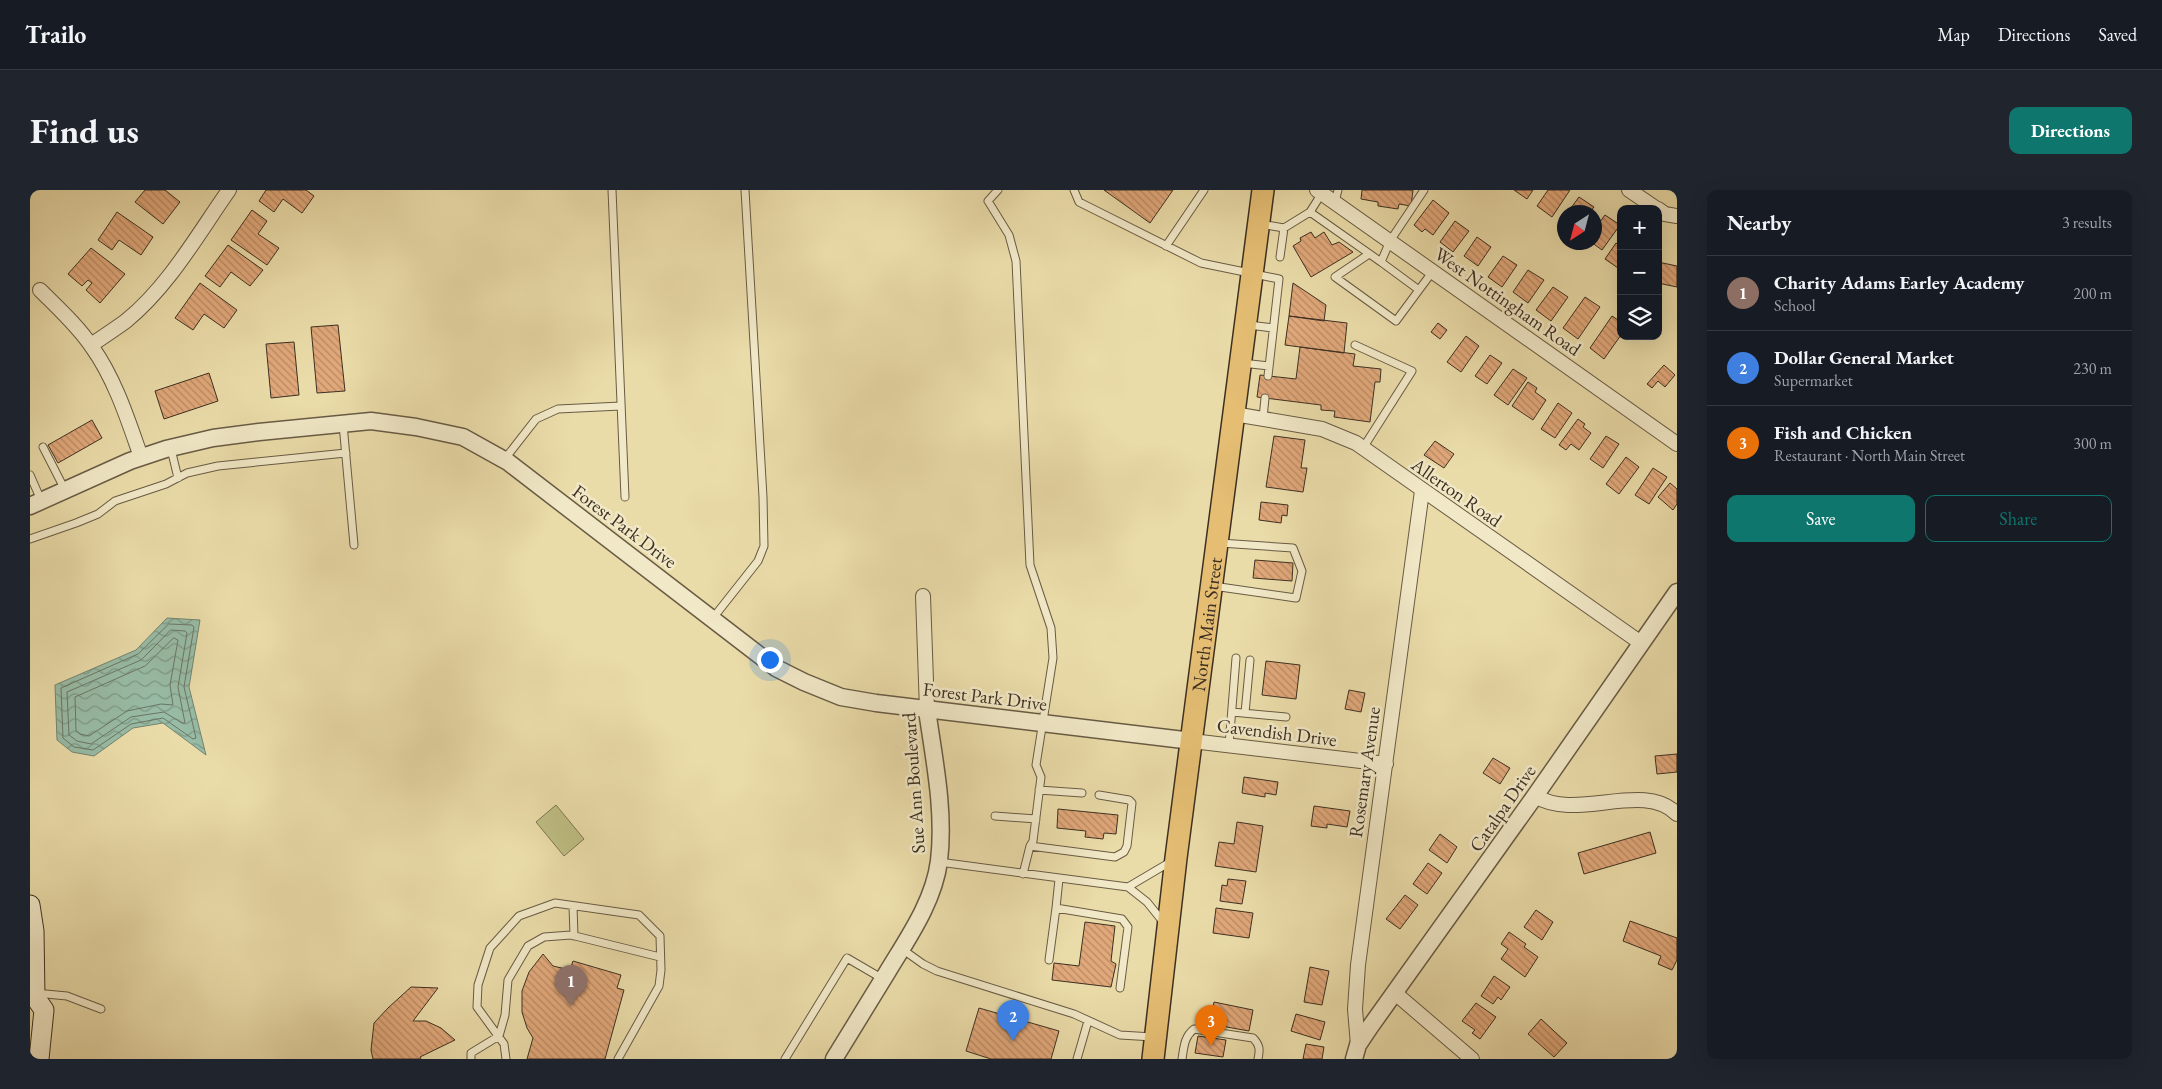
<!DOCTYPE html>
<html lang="en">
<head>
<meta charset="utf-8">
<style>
  body { margin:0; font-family:"EB Garamond",serif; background:#20242c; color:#f1f3f6 }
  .controls { position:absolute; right:15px; top:15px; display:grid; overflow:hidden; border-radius:10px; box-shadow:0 5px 20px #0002 }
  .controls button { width:45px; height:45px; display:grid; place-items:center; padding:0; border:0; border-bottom:1px solid #363941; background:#171b24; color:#f1f3f6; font:25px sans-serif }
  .compass { position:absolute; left:1527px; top:15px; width:45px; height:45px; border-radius:50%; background:#171b24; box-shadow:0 5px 20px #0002; rotate:216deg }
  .you { position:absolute; left:739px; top:469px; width:18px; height:18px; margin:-12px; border:4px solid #fff; border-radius:50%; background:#1a73e8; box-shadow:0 0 0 8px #1a73e833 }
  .badge { display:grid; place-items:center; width:32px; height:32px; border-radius:50%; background:#0f766e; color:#fff; font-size:16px; font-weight:700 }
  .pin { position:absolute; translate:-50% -41px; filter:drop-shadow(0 1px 2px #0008) }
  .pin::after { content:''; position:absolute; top:26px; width:18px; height:15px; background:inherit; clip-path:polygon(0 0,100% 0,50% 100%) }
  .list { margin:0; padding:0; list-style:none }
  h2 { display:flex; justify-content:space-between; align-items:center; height:65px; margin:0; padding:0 20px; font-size:21px }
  h2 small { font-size:16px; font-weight:400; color:#9ea1a6 }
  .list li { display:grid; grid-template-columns:32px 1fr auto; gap:15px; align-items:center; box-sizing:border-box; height:75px; padding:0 20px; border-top:1px solid #363941 }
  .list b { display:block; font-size:19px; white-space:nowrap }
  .list p { margin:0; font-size:16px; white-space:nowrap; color:#9ea1a6 }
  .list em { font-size:16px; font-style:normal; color:#9ea1a6 }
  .actions { display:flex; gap:10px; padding:15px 20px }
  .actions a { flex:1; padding:11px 0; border:1px solid #0f766e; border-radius:10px; text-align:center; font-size:18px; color:#0f766e }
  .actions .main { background:#0f766e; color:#fff }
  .icon { flex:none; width:28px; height:28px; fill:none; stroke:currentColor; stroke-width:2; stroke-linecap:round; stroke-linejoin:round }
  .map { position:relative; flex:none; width:1647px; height:869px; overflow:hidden; border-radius:10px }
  header { display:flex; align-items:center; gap:30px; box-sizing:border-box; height:70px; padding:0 25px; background:#171b24; border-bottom:1px solid #363941 }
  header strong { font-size:24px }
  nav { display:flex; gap:28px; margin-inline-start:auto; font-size:18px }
  .intro { display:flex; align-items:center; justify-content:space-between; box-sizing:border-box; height:120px; padding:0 30px }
  h1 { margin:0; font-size:35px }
  .button { padding:12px 22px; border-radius:10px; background:#0f766e; color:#fff; font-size:18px; font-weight:700 }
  main { display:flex; gap:30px; padding:0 30px }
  aside { flex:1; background:#171b24; border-radius:10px; box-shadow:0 5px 20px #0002 }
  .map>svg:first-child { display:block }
  .garden { fill:#bebe83; stroke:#7e7752 }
  .water { fill:url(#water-waves); stroke:#748471 }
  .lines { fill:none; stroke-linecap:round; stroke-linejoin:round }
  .shore { stroke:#6a7664; stroke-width:1 }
  .building { fill:url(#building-back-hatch); stroke:#3d3022 }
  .service-casing { stroke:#685b44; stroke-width:9 }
  .minor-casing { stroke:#685b44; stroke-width:16 }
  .tertiary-casing { stroke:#685b44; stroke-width:19 }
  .secondary-casing { stroke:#3d3022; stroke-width:21 }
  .primary-casing { stroke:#3d3022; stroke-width:24 }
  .service { stroke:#f1e8c7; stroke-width:7 }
  .minor { stroke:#f1e8c7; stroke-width:14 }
  .tertiary { stroke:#f1e8c7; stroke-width:16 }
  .secondary { stroke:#f1e8c7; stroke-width:19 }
  .primary { stroke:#e5be74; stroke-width:21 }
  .labels { text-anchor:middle; stroke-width:5; stroke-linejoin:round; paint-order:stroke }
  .street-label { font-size:19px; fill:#3d3022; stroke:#f1e8c7 }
</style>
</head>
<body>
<header>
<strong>Trailo</strong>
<nav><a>Map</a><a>Directions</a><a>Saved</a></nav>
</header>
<div class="intro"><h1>Find us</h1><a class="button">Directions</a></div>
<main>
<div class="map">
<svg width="1647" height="869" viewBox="0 0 1647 869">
  <defs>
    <pattern id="water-waves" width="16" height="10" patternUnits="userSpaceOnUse" patternTransform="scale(1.25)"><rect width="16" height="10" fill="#98bca6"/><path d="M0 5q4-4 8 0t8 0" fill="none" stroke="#7d9987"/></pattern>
    <pattern id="building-back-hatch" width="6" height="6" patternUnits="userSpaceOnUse" patternTransform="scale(1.25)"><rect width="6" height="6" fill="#e1a87a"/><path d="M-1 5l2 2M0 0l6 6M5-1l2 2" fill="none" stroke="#b88964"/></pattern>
  </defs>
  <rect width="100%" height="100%" fill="#eadca9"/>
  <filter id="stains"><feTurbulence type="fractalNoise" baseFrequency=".004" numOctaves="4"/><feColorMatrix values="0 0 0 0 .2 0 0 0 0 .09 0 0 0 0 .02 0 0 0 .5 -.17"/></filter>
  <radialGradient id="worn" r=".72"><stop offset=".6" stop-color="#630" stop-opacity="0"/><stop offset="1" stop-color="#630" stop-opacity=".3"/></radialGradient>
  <!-- garden -->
  <path class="garden" d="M526,615L554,649L534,666L506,632Z"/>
  <!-- water -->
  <path class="water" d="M137,428L170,430L159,497L176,565L133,533L103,538L64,566L42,562L27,550L25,495L106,460Z"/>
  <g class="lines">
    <!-- shore -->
    <path class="shore" d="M139,434L162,435L164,437L154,497L166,548L163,549L133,528L101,534L63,560L44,557L33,548L31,498L108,464Z
      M141,440L155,441L157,443L148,497L155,533H152L134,522L101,527L61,554L47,551L39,545L37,502L111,470Z
      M144,448L148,450L140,495L143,515L131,514L97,521L59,546L50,544L46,541L45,507L115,476Z"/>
  </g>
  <!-- building -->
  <path class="building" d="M115,0H135L150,12L133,34L105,12Z
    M236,0H276L284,6L272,23L253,9L244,22L229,11Z
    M1074,0H1143L1120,33Z
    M1332,0H1383L1381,16L1369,14L1368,19L1348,16V12L1331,9Z
    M1484,0H1503L1497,9Z
    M1518,0H1540L1522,27L1507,16Z
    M1549,7L1564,17L1560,22H1538Z
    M1403,10L1419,23L1403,45L1395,39L1392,42L1384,35Z
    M222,20L237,31L228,44L249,58L237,75L201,50Z
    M87,22L123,47L111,65L89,50L82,60L68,50Z
    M1575,25L1590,35L1572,60L1561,52H1564V40Z
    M1425,31L1439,41L1423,62L1410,52Z
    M1281,42L1285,48L1294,42L1302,55L1309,52L1323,62L1281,87L1263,56L1271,51L1270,48Z
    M1447,47L1461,57L1448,76L1434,66Z
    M1586,53L1591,57V80L1575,69Z
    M198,55L233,80L220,96L201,82L190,97L175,86Z
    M61,58L95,84L70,113L56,100L62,93L58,90L52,96L38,84Z
    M1473,66L1487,75L1472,97L1458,87Z
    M1628,72L1647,76V97L1628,93Z
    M1498,80L1514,90L1498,113L1483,102Z
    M170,93L207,120L194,138L174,124L163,140L145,128Z
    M1263,93L1296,115L1294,131L1259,126Z
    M1523,97L1538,107L1521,131L1506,120Z
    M1555,107L1570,117L1548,149L1533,138Z
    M1259,126L1317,133L1314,163L1255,155Z
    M1582,126L1591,132V145L1574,169L1560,158Z
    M1408,133L1417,140L1410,149L1401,142Z
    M308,135L315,201L287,203L281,137Z
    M1436,146L1449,156L1431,182L1417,172Z
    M264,152L269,205L241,208L236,154Z
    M1270,157L1325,164L1323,176L1351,179L1350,192H1345L1340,232L1304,227L1305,221L1291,220V215L1227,207L1230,185L1266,189Z
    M1460,165L1472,173L1457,194L1445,186Z
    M1634,175L1645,185L1635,197L1628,191L1622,198L1617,194Z
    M1483,179L1497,188L1478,215L1464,205Z
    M179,183L188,211L134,229L125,201Z
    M1498,192L1507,198L1505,202L1516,210L1503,230L1482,216Z
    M1528,213L1542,223L1525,248L1511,239Z
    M1548,229L1555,234L1553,237L1561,243L1549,260L1541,254L1536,260L1529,255Z
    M62,230L72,248L28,273L18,255Z
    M1244,246L1275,250L1271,278H1277L1273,302L1236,297Z
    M1576,246L1589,254L1573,278L1560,269Z
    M1405,251L1424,264L1414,278L1394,265Z
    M1596,267L1609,277L1589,304L1576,294Z
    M1623,278L1637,287L1619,314L1605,305Z
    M1640,293L1647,299V314L1643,320L1628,307Z
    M1231,312L1258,315L1257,326L1252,325L1251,333L1229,330Z
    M1225,370L1263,373L1262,391L1223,388Z
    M1236,471L1270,475L1266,509L1232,505Z
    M1319,500L1335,503L1331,522L1315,519Z
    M1647,564V582L1627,584L1625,566Z
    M1463,568L1480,578L1470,594L1453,583Z
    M1214,587L1248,592L1246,605L1235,603V607L1212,603Z
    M1284,616L1320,621L1317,637L1297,634V638L1281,636Z
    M1028,619L1088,625L1086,644L1074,643L1073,649L1055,647L1056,641L1027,638Z
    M1207,632L1233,636L1226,682L1185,676L1189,652L1204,654Z
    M1620,642L1626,663L1554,684L1548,663Z
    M1410,644L1427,657L1417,673L1399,660Z
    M1398,673L1412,683L1397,704L1383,694Z
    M1198,689L1216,691L1212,714L1190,711L1192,695L1197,696Z
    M1375,705L1388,715L1370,739L1356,729Z
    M1186,718L1223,723L1219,748L1183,743Z
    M1506,720L1523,732L1512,750L1494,737Z
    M1600,731L1647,748V770L1642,780L1628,774L1631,766L1593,751Z
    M1055,732L1085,736L1081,771L1086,774L1081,797L1022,790L1024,773L1049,776Z
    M1479,742L1496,754L1494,757L1508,767L1495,787L1471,769L1478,759L1471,754Z
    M513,764L523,776L540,780L543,771L591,785L587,798L594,800L575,869H497L503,848L497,838L492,822V801L499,782Z
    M1280,777L1299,781L1292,815L1274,812Z
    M1464,786L1480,797L1471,810L1468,807L1463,814L1451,806Z
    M381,797L408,798L383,831H396L411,838L425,850L390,867L391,869H343L341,860L344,833L358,818Z
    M1184,812L1223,820L1219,841L1180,834Z
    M1446,813L1466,827L1450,849L1442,843L1445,840L1432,831Z
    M949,818L1029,841L1021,869H961L936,861Z
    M1266,824L1295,832L1290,850L1261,841Z
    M1511,829L1537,853L1524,867L1498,844Z
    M1168,846L1196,850L1193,867L1165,863Z
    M1276,854L1294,857L1292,869H1273Z"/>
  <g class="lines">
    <!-- service casing -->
    <g class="service-casing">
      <path id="service" d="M582,0L595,307
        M968,0L958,11L979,45L986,71L1000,375L1021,438L1023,468L1006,575L1011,587L1003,651L1000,656L993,684
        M1044,0L1049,12L1171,73L1249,89L1238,186
        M1305,12L1308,0
        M1280,22L1351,72L1360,51L1394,0
        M1230,34L1254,38L1280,22L1292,3
        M1136,56L1174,0
        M1339,64L1305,87L1366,131L1403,81
        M1250,67L1254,38
        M1351,72L1389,100
        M1219,135L1243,138
        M1325,155L1382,181L1333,258
        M1212,173L1239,176
        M1233,228L1235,208
        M313,234L324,355
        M13,257L35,300
        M141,259L148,288
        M474,270L506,229L528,219L591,216
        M0,285L11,310
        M0,349L46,333L68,324L85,311L136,294L157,283L188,276L316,263
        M1183,396L1266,408L1272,381L1263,358L1190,353
        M683,428L728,371L734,356L733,307L715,0
        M1202,522L1256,527
        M1215,523L1220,470
        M1199,555L1206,468
        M1009,600L1052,603
        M965,626L1006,629
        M1000,656L1085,667L1094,662L1097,656L1102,613L1099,610L1069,605
        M909,672L1098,697
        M1029,689L1026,718L1092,729L1098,737L1090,798
        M543,716L544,746
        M1134,733L1117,712L1098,697L1142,671
        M872,759L893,774L907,781L1044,824L1090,845L1123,847
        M1019,770L1026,718
        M5,803L37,806L71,819
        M441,869V863L469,846L475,825L478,790L498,756L514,747L541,745L630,767
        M476,869L474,854L447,817L448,795L460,758L489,726L525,713L609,725L630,746L631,780L629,796L588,869
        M755,869L817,768L853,789
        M1047,869L1058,831
        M1152,869C1154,857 1154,847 1164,839L1223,848C1230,855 1230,860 1228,869"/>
    </g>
    <!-- minor casing -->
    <g class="minor-casing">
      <path id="minor" d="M1287,0L1647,254
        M1599,0L1627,19
        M1628,19L1635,24L1647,26
        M10,100C28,118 48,136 62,157C85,189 98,230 111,267
        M61,155C73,147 85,139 96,131C139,96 168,44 199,0
        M1204,224L1292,239L1326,253L1611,453
        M893,406L897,520
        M1162,551L1356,574
        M1505,606C1547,632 1613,590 1647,624
        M1365,803L1442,869
        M1328,855L1325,819L1328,775L1392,301"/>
    </g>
    <!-- tertiary casing -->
    <g class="tertiary-casing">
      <path id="tertiary" d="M0,316L100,271L136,259L183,248L229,242L341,231L386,237L433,247L478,272L746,478L774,492L811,507L846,513L1162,551
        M804,869C822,840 840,810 858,781C878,748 904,711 909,671C915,621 904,569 897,520
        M1324,869L1328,855L1340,837L1505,606L1647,402"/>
    </g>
    <!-- secondary casing -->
    <g class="secondary-casing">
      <path id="secondary" d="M0,715L4,741L5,807L14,820L9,869"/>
    </g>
    <!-- primary casing -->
    <g class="primary-casing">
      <g id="primary">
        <path id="s1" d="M1123,869L1146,668L1233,0"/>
      </g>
    </g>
    <!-- service -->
    <use href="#service" class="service"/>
    <!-- minor -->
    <use href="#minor" class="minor"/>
    <!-- tertiary -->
    <use href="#tertiary" class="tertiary"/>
    <!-- secondary -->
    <use href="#secondary" class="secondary"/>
    <!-- primary -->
    <use href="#primary" class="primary"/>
  </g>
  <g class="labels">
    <!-- street labels -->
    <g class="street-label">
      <text transform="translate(1478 111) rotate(35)" y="7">West Nottingham Road</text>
      <text transform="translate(1427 302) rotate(35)" y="7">Allerton Road</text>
      <text transform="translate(595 336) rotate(37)" y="7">Forest Park Drive</text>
      <text dy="7" stroke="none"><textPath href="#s1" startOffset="438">North Main Street</textPath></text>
      <text transform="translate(955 506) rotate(7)" y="7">Forest Park Drive</text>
      <text transform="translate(1247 542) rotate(7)" y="7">Cavendish Drive</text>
      <text transform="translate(1334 582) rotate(-82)" y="7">Rosemary Avenue</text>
      <text transform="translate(883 593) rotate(-94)" y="7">Sue Ann Boulevard</text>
      <text transform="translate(1472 618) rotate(-55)" y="7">Catalpa Drive</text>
    </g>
  </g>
  <rect width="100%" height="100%" filter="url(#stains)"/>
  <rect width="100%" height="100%" fill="url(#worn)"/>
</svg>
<div class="controls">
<button>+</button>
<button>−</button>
<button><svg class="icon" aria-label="layers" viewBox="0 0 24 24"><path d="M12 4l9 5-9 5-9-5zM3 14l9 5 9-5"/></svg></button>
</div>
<svg class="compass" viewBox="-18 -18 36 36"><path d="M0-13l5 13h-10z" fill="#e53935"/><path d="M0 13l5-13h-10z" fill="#9ea1a6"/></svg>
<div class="you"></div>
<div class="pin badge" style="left:541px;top:816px;background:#8d6e63">1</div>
<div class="pin badge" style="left:983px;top:851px;background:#3f7fe0">2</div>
<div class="pin badge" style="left:1181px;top:856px;background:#e8710a">3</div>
</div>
<aside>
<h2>Nearby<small>3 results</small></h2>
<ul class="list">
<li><span class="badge" style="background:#8d6e63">1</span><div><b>Charity Adams Earley Academy</b><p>School</p></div><em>200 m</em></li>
<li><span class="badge" style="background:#3f7fe0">2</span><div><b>Dollar General Market</b><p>Supermarket</p></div><em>230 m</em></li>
<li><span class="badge" style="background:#e8710a">3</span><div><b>Fish and Chicken</b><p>Restaurant · North Main Street</p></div><em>300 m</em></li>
</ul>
<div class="actions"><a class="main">Save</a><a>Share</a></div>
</aside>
</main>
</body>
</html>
